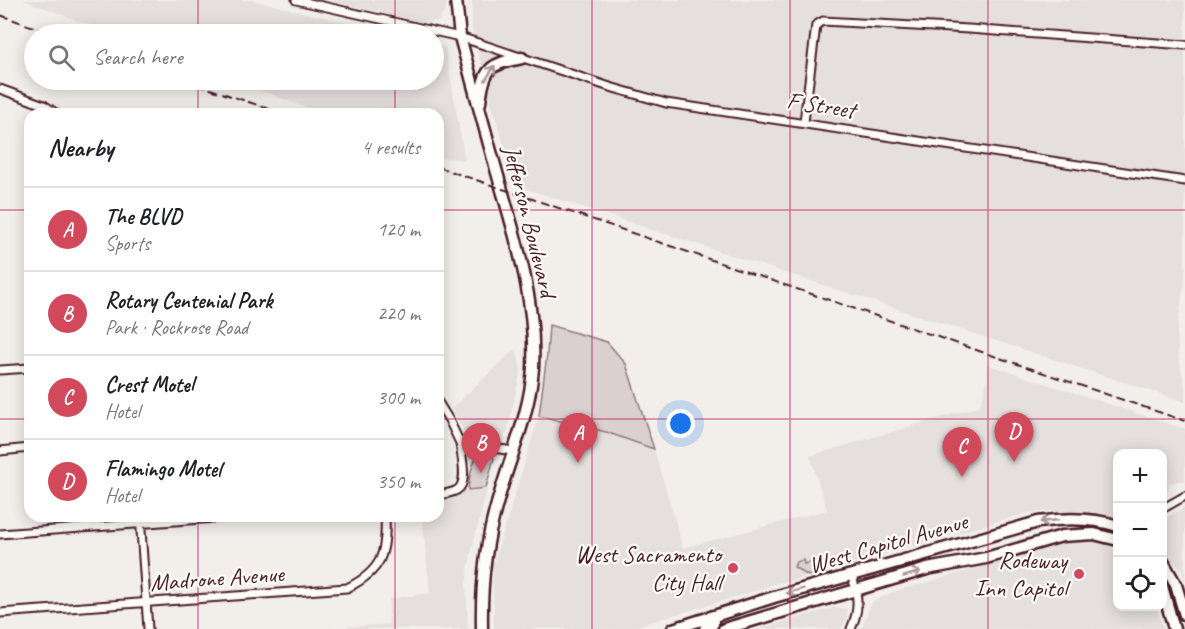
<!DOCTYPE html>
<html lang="en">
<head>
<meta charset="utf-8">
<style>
  body { margin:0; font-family:Caveat,sans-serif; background:#f2f2f2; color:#202124 }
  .controls { position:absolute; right:18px; bottom:18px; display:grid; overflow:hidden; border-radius:12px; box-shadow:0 3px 15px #0003 }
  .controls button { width:54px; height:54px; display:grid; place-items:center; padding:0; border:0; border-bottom:2px solid #e0e0e0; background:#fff; color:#202124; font:30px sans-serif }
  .you { position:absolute; left:681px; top:424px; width:21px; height:21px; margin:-15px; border:4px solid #fff; border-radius:50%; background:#1a73e8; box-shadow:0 0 0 9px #1a73e833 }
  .badge { display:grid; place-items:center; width:39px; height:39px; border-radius:50%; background:#d1495b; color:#fff; font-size:20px; font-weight:700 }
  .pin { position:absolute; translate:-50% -50px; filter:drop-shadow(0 2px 3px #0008) }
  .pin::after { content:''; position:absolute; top:32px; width:21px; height:18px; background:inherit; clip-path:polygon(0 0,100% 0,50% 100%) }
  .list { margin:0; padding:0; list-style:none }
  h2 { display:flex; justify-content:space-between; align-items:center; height:78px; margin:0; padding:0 24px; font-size:26px }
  h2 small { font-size:20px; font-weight:400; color:#757577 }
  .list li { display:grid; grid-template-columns:39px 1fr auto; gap:18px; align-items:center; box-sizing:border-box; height:84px; padding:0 24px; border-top:2px solid #e0e0e0 }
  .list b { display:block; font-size:22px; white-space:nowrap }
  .list p { margin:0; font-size:20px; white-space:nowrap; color:#757577 }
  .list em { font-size:20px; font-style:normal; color:#757577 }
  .icon { flex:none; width:33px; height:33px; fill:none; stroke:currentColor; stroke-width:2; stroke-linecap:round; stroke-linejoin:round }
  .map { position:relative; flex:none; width:1185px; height:629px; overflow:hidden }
  .search { position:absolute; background:#fff; box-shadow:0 3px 15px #0003; left:24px; top:24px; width:420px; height:66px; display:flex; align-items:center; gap:15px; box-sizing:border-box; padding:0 21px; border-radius:33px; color:#757577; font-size:22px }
  .panel { position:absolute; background:#fff; box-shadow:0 3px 15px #0003; left:24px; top:108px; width:420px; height:414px; border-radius:18px }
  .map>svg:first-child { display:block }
  .built { fill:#e5dfdd }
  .green { fill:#d9d0cf; stroke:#92787d; stroke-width:1.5 }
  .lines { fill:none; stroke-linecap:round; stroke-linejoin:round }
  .minor-casing { stroke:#4a1f2b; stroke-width:11 }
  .secondary-casing { stroke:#4a1f2b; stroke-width:15 }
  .minor { stroke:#fdfcf7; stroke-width:7 }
  .secondary { stroke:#fdfcf7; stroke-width:10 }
  .rail { stroke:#4a1f2b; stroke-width:2; stroke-dasharray:9 4.5; stroke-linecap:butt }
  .oneway { stroke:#ac999b }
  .grid { fill:none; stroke:#c2185b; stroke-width:1.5; stroke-opacity:0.55 }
  .poi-dot { fill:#d1495b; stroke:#fdfcf7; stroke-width:2 }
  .labels { text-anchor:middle; stroke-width:4.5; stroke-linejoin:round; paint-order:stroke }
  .street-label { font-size:24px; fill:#4a1f2b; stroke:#fdfcf7 }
  .poi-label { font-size:24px; fill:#4a1f2b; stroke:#fdfcf7; text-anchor:end }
</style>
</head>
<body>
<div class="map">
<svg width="1185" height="629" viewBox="0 0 1185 629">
  <rect width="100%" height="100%" fill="#f2efeb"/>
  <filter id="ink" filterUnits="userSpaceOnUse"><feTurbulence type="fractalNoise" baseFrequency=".0167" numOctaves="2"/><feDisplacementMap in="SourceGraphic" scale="12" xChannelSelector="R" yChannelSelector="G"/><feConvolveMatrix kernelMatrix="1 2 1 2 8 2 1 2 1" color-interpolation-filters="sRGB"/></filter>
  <g filter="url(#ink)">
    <!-- built -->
    <path class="built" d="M23,0H252L393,34H114Z
      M327,0H446V10L438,21L422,22Z
      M472,0H1185V277L1177,331L1178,354L1185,386V402L517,186L494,113L472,29Z
      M434,44L445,47L465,160L438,157V114H323L232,80H434Z
      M516,348L521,370L507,432L501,440L463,430L452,408Z
      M986,364L1185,429V480L1168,483L1169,490L1163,494L1162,454H1118L1117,519L1100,514L1050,511L1027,513L798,579L776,583L755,591L627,629H494L493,565L539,416L606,432L654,449L683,548L827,510L810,456L980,406L988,379Z
      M487,490L471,552L466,584L468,629H318L389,624V599L430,593L422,516H438V501L466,491Z
      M1185,507V583L1182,571L1162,549L1163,520Z
      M1089,540L1106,544L1117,552L1118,606L1157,607L1163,629H861L872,602L893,592L1062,544Z
      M836,607L847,609V619L841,629H757Z"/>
    <!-- green -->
    <path class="green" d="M549,325L607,342L626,364L654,449L606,432L539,416L547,354Z
      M481,453L489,454L494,458L486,488L468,490C469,480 471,460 481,453Z
      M803,560L804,564L816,561L819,573L808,576L794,567L796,562Z"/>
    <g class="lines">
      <!-- minor casing -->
      <g class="minor-casing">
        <path id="minor" d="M296,0L460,37L610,87L666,103L1185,181
          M0,89L44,105L57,114
          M804,122L816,25L823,21L969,29L1185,45
          M0,370L30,368
          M438,402L449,420L460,443L513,451
          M0,451L30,448
          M438,495C444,494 452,493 457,490C469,483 461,455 460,443
          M1162,509L1185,496
          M140,516L148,629
          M0,534L242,516
          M0,613L347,588C382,571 387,553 385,516
          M851,629C860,608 858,597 852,576"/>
      </g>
      <!-- secondary casing -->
      <g class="secondary-casing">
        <path id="secondary" d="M456,0L460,37C474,88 487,139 502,190C519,249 536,306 533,368C530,414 509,459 497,504C485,545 481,586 482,629
          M480,103C484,68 489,64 522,58
          M1162,560L1176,585L1185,615
          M1162,586L1174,629
          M673,629L774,597L1038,522C1064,518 1093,518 1118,526
          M705,629L713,624V616
          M724,629L927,569L986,558L1062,536L1094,534L1118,540"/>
      </g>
      <!-- minor -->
      <use href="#minor" class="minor"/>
      <!-- secondary -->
      <use href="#secondary" class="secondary"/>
      <!-- rail -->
      <path class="rail" d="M0,15L53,34
        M184,80L284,114
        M438,167L1185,421
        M1185,339V344"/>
    </g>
    <!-- one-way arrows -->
    <defs><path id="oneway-shaft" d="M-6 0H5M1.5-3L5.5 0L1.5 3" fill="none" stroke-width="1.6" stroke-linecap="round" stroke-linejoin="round" transform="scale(1.5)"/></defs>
    <g class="oneway">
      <use href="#oneway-shaft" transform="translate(490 73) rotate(-58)"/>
      <use href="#oneway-shaft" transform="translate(1049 521) rotate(174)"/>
      <use href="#oneway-shaft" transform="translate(912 574) rotate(-17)"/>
      <use href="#oneway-shaft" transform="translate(795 591) rotate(165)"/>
    </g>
  </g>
  <!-- grid -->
  <path class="grid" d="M198,0V34M395,0V34M592,0V629M790,0V629M988,0V629M198,80V114M395,80V114M0,210H30M438,210H1185M0,419H30M438,419H1185M198,516V629M395,516V629"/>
  <!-- markers -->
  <g class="poi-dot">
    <circle cx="733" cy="568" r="6"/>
    <circle cx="1079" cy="574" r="6"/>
  </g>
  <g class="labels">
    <!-- street labels -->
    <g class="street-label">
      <text transform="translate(821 105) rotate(9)" y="8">F Street</text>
      <text transform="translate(530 221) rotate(76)" y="8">Jefferson Boulevard</text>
      <text transform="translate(888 543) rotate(-16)" y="8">West Capitol Avenue</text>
      <text transform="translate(217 578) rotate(-4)" y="8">Madrone Avenue</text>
    </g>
    <!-- poi labels -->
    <g class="poi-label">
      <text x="721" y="562">West Sacramento<tspan x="721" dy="28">City Hall</tspan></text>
      <text x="1067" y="568">Rodeway<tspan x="1067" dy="28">Inn Capitol</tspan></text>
    </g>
  </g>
</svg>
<div class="controls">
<button>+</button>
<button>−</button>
<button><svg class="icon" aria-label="locate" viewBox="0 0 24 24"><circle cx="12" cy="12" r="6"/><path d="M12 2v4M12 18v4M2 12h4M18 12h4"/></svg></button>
</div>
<div class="you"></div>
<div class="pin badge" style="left:578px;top:463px">A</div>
<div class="pin badge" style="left:481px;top:473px">B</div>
<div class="pin badge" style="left:962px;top:477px">C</div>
<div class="pin badge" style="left:1014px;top:462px">D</div>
<div class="search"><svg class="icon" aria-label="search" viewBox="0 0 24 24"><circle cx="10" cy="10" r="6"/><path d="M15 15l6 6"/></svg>Search here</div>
<section class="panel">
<h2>Nearby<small>4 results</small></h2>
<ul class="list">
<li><span class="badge">A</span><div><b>The BLVD</b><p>Sports</p></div><em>120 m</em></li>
<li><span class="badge">B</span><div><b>Rotary Centenial Park</b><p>Park · Rockrose Road</p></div><em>220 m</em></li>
<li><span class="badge">C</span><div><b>Crest Motel</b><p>Hotel</p></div><em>300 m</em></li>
<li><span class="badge">D</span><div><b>Flamingo Motel</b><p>Hotel</p></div><em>350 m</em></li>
</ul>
</section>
</div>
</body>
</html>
